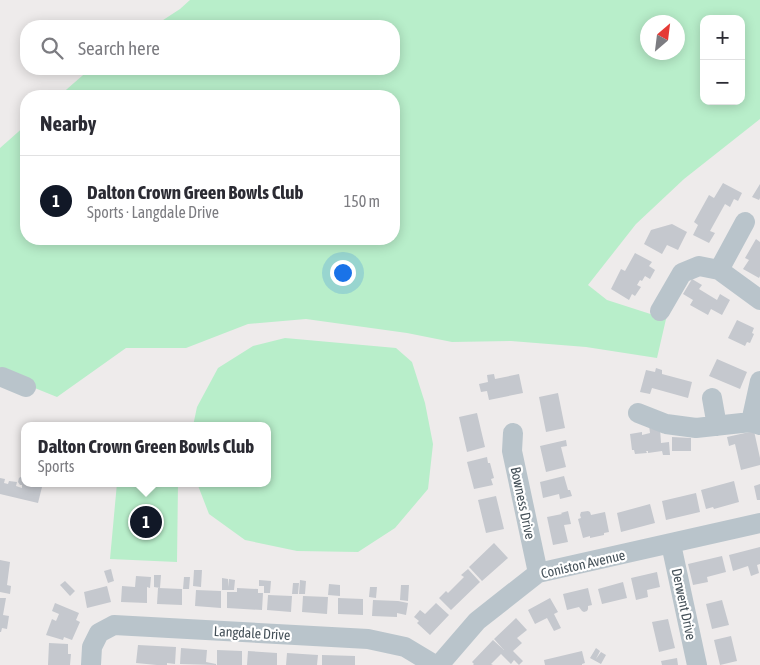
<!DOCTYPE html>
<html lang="en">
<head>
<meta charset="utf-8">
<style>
  body { margin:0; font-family:"Asap Condensed",sans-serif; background:#f2f2f3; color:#2b2b33 }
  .controls { position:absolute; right:15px; top:15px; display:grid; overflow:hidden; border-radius:10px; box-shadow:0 2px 12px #0003 }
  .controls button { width:45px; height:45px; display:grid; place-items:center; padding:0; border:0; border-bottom:1px solid #e1e1e2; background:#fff; color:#2b2b33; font:25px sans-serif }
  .compass { position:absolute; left:640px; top:15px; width:45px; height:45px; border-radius:50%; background:#fff; box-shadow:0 2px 12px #0003; rotate:28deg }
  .you { position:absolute; left:342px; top:272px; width:18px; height:18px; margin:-12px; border:4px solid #fff; border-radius:50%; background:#1a73e8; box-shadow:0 0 0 8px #1a73e833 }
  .badge { display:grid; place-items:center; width:32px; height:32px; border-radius:50%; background:#111827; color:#fff; font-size:16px; font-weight:700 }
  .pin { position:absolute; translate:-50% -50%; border:2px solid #fff; box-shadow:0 1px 5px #0006 }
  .popup { position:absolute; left:21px; top:422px; width:250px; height:65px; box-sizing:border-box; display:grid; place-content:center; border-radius:10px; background:#fff; filter:drop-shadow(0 1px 4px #0005); font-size:16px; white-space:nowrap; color:#7c7c81 }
  .popup b { font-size:19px; color:#2b2b33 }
  .popup::after { content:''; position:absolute; left:50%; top:100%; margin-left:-10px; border:10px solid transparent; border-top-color:#fff }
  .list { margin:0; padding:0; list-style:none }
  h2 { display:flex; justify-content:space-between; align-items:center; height:65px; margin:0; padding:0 20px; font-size:21px }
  h2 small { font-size:16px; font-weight:400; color:#7c7c81 }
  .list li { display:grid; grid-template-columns:32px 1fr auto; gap:15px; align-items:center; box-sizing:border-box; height:90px; padding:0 20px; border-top:1px solid #e1e1e2 }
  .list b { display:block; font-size:19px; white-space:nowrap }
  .list p { margin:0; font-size:16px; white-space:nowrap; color:#7c7c81 }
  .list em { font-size:16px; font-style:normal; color:#7c7c81 }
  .icon { flex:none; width:28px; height:28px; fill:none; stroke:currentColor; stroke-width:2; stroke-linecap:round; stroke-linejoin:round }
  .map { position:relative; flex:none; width:760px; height:665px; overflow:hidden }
  .search { position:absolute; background:#fff; box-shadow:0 2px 12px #0003; left:20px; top:20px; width:380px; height:55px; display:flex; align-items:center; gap:12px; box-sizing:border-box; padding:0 18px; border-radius:20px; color:#7c7c81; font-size:19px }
  .panel { position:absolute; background:#fff; box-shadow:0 2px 12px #0003; left:20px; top:90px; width:380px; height:155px; border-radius:20px }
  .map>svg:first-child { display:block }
  .green { fill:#b8eeca; fill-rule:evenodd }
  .building { fill:#c5c8ce }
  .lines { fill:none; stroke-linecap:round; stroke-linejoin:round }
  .minor { stroke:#b9c4cb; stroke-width:20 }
  .labels { text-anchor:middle; stroke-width:4.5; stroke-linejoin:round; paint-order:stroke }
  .street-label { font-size:14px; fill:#445058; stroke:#fff }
</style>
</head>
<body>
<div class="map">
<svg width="760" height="665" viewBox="0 0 760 665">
  <rect width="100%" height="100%" fill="#eeebeb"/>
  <!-- green -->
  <path class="green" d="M190,0H760V119L684,179L636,224L588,285L607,300L666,319L657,358L586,347L511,341L452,342L407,333L306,319L248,324L186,348H126L57,397L0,374V148L26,125V239H394V96H59L90,69H394V26H154L180,9ZM704,19H741V101H704ZM648,22H678V52H648Z
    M285,338L396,348L412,362L425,403L433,444L428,489L395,528L358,552L297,551L245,540L209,514L197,483H267V426H193L197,407L218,368L253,346Z
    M117,483L178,484L177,562L110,559Z"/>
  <!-- building -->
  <path class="building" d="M723,183L742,193L738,201L734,199L730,207L725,204L710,231L715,233L709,243L693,235L698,225L694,222L709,195L714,198Z
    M760,184V198L759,200L752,197Z
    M672,224L687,232L678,250L667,245L662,254L644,244L651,230Z
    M756,239L760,242V276L759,278L743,269L749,260L745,258Z
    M635,253L652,262L649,266L655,270L650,279L645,276L642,281L640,280L637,285L641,287L635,296L632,294L629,300L611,289L621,269L625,271Z
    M692,279L702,285L699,289L717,300L720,294L730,300L722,315L711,309L708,315L690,305L693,300L683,294Z
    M737,320L754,328L752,333L754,334L750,343L747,342L745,346L728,338Z
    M717,359L747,372L740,389L709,376Z
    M656,368L662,370V374L692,382L688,398L652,388L650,394L640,392L646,370L655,372Z
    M494,374L495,379L519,374L523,393L489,400L487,391L481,392L479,384L488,382L487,375Z
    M558,393L565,428L546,432L539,397Z
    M477,413L485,447L467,452L459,417Z
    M649,425H651V429L660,428L661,443L669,442L670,455H663L662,451L648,453V451H646L647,453L635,454L634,450H632L630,434L642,432V435L650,433Z
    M754,431L760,458V465L741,470L735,444L729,446L727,437Z
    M672,437L691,438V451H672Z
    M566,440L567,446L561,447L566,467L546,472L540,446Z
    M487,457L488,463H490L494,478L491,479L493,485L474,489L467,462Z
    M22,476H25V483H43L38,503L0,494V478L5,479L4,483L8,484L9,481L17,482L16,486L22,488V485H20L18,482L19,478Z
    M564,476L568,490H570L572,496L560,499L559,494L543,498L540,482Z
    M734,481L739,502L714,509L713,507L706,509L701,490Z
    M760,484V500H757L754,486Z
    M696,493L700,512L666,520L662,501Z
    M496,496L504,529L486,533L478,500Z
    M650,504L655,523L621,532L617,513Z
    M568,511L571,524L564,525L568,542L553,545L547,517L562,514L561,513Z
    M588,511L590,512L591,515L605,512L609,532L604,533V535L590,538V536L583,538L578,519L581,518L580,515L581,512Z
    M494,543L508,558L482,581L469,567Z
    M760,547V564L757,565L759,573L751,576L748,566L733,571L729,555Z
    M722,556L726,572L707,577L708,582L693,585L688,564Z
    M0,560L10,562L7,585L11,586L10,594L0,592Z
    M111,569L114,581L108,583L104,571Z
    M468,569L480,582L451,610L439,598L446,591L448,593L464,577L461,575Z
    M194,570H202L201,587L193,586Z
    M657,572L660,587L647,590L648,597L636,600L631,578Z
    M154,575H161L160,588L154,587Z
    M136,576L151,577L150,588L147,587V603L121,602L122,586L135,587Z
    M184,577H190L189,589H183Z
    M222,578L228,579V587L229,579L235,580L234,590H222Z
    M259,580L271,581L270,593H264V586H259Z
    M300,580L306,581L305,594H299Z
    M65,581L75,591L70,596L60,585Z
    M623,582L627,598L602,604L598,589Z
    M293,583H299L298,594H292Z
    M329,584L340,585V596L328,595Z
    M401,585H409L408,601L400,600Z
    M107,586L111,602L87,608L84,592Z
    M370,587H377L376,598L369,597Z
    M158,588L182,589V605L157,604Z
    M237,588L258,589V593H263L262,610L227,608V592H237Z
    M588,588L592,605L588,606V609L587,611L584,612L582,611L579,607L567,610L563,594Z
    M196,590L221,591V608L195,606Z
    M268,595L292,596L291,612L267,610Z
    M303,596L328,597L327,614L302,612Z
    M0,598H6L3,615L9,616L7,629L2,628L1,632H0Z
    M338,598L363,599V615L338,614Z
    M550,598L558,612L554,614L561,628L554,631L547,618L535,624L528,610Z
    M373,600L398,601L408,603L406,615L397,613V617L372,616Z
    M722,600L729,625L712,629L706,604Z
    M55,603L79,613L76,620L80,622L72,640L64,637L63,640L46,635L52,619L56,621L59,614L52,611Z
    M436,603L449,615L430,635L417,623L419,621L414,617L420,610L425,614Z
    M516,618L527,630L517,638L522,643L513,651L523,661L519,665L514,660L511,664L501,654L491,664L493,665H473L474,664L472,662L493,640L504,650L494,639Z
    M668,619L675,648L659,652L652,622Z
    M731,636L737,661L720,665L714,640Z
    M49,643L68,644V654H71L70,665H48Z
    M138,645L176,647L175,664L167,663V665H157L136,663Z
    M181,648L207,650L206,662L216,664V665L180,664Z
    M596,648L600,651L596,659L601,652L606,655L601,664L590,658Z
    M217,650L242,651V665H217Z
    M248,651L277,653V665H247Z
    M582,651L585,663L582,664V665H545L544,660Z
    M287,653L318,655L317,665H286Z
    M322,655L355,656V665H322Z
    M677,658L678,665H662L661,661Z"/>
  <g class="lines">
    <!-- minor -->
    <path class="minor" d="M719,270L745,222
      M660,311L682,273L699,266L719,270L760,300
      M2,377L26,387
      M712,398L717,426
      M638,413L666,424L696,428L751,422L760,425
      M751,422L760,381
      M513,433L512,451L538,573
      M671,544L697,665
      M91,665L92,647L99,633L114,625L368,639L405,647L435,665
      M439,665L477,621L538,573L760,523"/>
  </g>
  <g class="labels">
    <!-- street labels -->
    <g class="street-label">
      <text transform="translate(523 503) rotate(78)" y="5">Bowness Drive</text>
      <text transform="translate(583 564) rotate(-13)" y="5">Coniston Avenue</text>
      <text transform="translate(684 604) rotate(78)" y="5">Derwent Drive</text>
      <text transform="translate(252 633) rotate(3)" y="5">Langdale Drive</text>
    </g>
  </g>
</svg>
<div class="controls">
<button>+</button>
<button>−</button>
</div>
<svg class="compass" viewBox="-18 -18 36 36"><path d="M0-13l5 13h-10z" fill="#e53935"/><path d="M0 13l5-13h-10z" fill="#7c7c81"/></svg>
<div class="you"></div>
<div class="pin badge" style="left:146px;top:522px">1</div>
<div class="popup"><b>Dalton Crown Green Bowls Club</b>Sports</div>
<div class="search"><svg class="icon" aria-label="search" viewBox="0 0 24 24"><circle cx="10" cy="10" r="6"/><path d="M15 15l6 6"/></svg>Search here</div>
<section class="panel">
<h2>Nearby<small></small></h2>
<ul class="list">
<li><span class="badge">1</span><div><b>Dalton Crown Green Bowls Club</b><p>Sports · Langdale Drive</p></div><em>150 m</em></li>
</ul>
</section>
</div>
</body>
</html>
